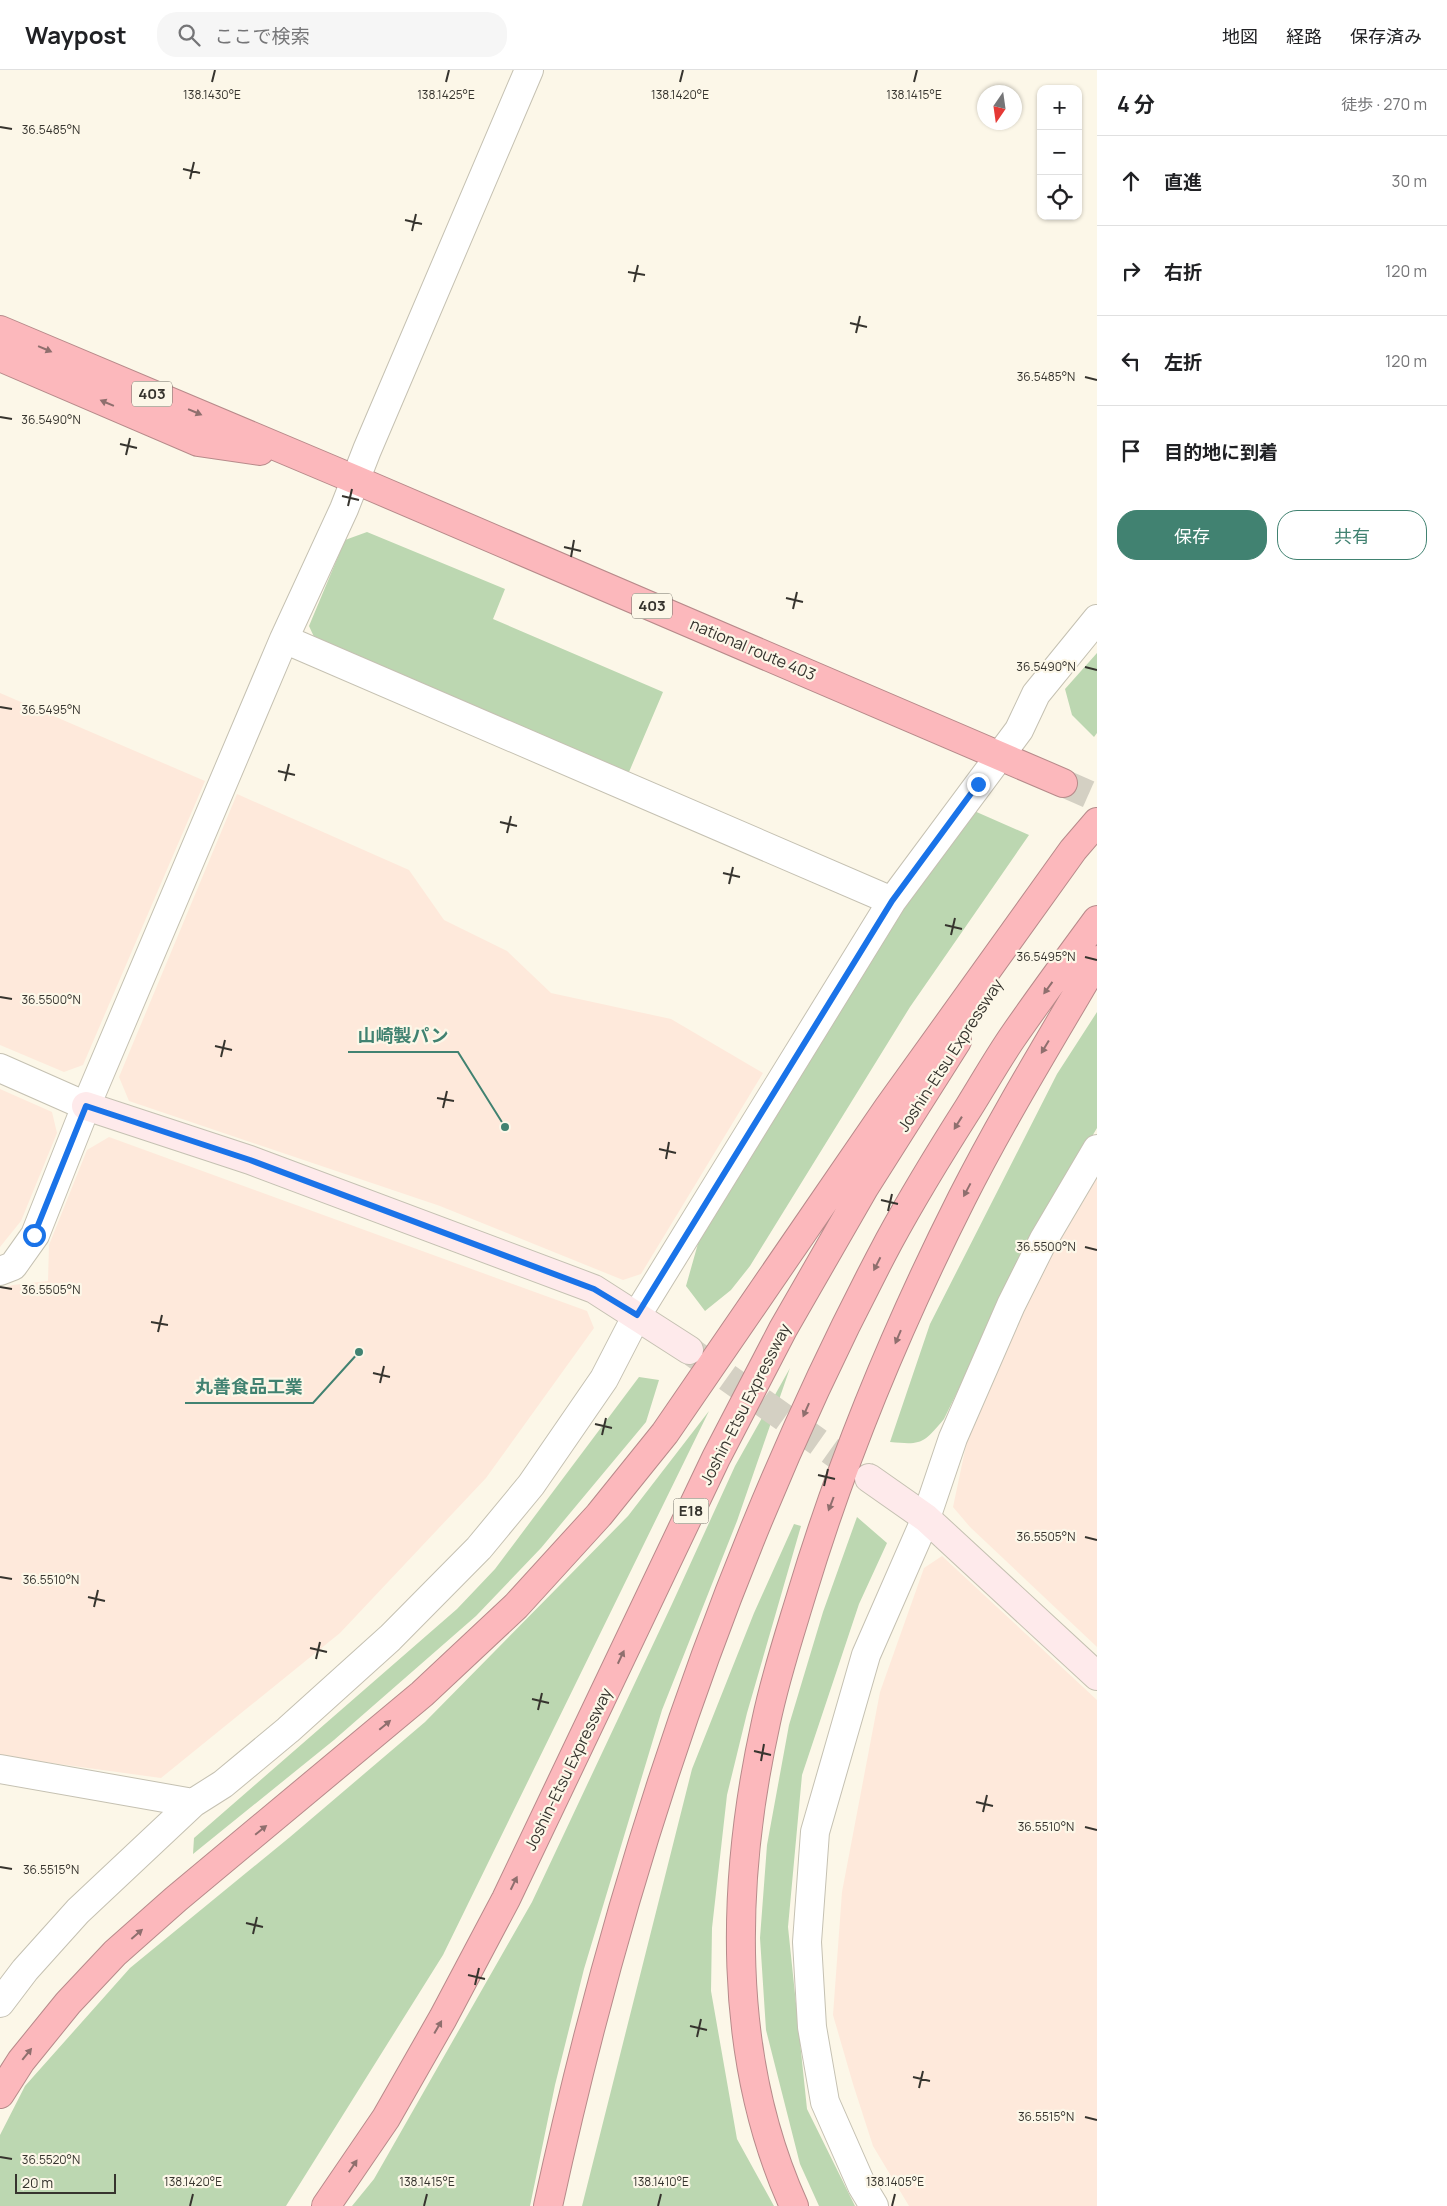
<!DOCTYPE html>
<html lang="ja">
<head>
<meta charset="utf-8">
<style>
  body { margin:0; font-family:Manrope,"Noto Sans JP",sans-serif; background:#f6f6f6; color:#202124 }
  .controls { position:absolute; right:15px; top:15px; display:grid; overflow:hidden; border-radius:10px; box-shadow:0 1px 4px #0004 }
  .controls button { width:45px; height:45px; display:grid; place-items:center; padding:0; border:0; border-bottom:1px solid #e0e0e0; background:#fff; color:#202124; font:25px sans-serif }
  .compass { position:absolute; left:977px; top:15px; width:45px; height:45px; border-radius:50%; background:#fff; box-shadow:0 1px 4px #0004; rotate:193deg }
  .scale { position:absolute; left:15px; bottom:12px; width:101px; box-sizing:border-box; padding-left:5px; border:2px solid #36342e; border-top:0; font-size:14px; line-height:18px; white-space:nowrap; color:#36342e; -webkit-text-stroke:4px #fcf7e8; paint-order:stroke }
  .stop { position:absolute; width:15px; height:15px; margin:-11px; border:4px solid #1a73e8; border-radius:50%; background:#fff }
  .stop.end { background:#1a73e8; border-color:#fff; box-shadow:0 1px 5px #0008 }
  .list { margin:0; padding:0; list-style:none }
  h2 { display:flex; justify-content:space-between; align-items:center; height:65px; margin:0; padding:0 20px; font-size:21px }
  h2 small { font-size:16px; font-weight:400; color:#757577 }
  .list li { display:grid; grid-template-columns:32px 1fr auto; gap:15px; align-items:center; box-sizing:border-box; height:90px; padding:0 20px; border-top:1px solid #e0e0e0 }
  .list b { display:block; font-size:19px; white-space:nowrap }
  .list em { font-size:16px; font-style:normal; color:#757577 }
  .actions { display:flex; gap:10px; padding:15px 20px }
  .actions a { flex:1; padding:11px 0; border:1px solid #418271; border-radius:20px; text-align:center; font-size:18px; color:#418271 }
  .actions .main { background:#418271; color:#fff }
  .icon { flex:none; width:28px; height:28px; fill:none; stroke:currentColor; stroke-width:2; stroke-linecap:round; stroke-linejoin:round }
  .map { position:relative; flex:none; width:1097px; height:2136px; overflow:hidden }
  header { display:flex; align-items:center; gap:30px; box-sizing:border-box; height:70px; padding:0 25px; background:#fff; border-bottom:1px solid #e0e0e0 }
  header strong { font-size:24px }
  nav { display:flex; gap:28px; margin-inline-start:auto; font-size:18px }
  .search { width:350px; height:45px; background:#f6f6f6; display:flex; align-items:center; gap:12px; box-sizing:border-box; padding:0 18px; border-radius:20px; color:#757577; font-size:19px }
  main { display:flex }
  aside { flex:1; background:#fff }
  .map>svg:first-child { display:block }
  .industrial { fill:#fee9db }
  .green { fill:#bcd7b1 }
  .lines { fill:none; stroke-linecap:round; stroke-linejoin:round }
  .secondary-tunnel { stroke:#d4d0c3; stroke-width:28; stroke-dasharray:28 14; stroke-linecap:butt }
  .highway-tunnel { stroke:#d4d0c3; stroke-width:28; stroke-dasharray:28 14; stroke-linecap:butt }
  .street-casing { stroke:#c5c1b2; stroke-width:30 }
  .secondary-casing { stroke:#c5c1b2; stroke-width:30 }
  .highway-casing { stroke:#b78a8a; stroke-width:30 }
  .street { stroke:#fff; stroke-width:28 }
  .secondary { stroke:#feeaeb; stroke-width:28 }
  .highway { stroke:#fcb8bc; stroke-width:28 }
  .oneway { fill:#8f6f6e }
  .route { stroke:#1a73e8; stroke-width:6 }
  .ticks { fill:none; stroke:#36342e; stroke-width:2 }
  .labels { text-anchor:middle; stroke-width:4.5; stroke-linejoin:round; paint-order:stroke }
  .shield { fill:#fcf7e8; stroke:#716e66; stroke-width:1 }
  .shield-label { font-size:15px; font-weight:bold; fill:#36342e }
  .street-label { font-size:16px; fill:#36342e; stroke:#fcf7e8 }
  .ticks-label { font-size:12px; text-anchor:middle; fill:#36342e; stroke:#fcf7e8; stroke-width:4.5; stroke-linejoin:round; paint-order:stroke }
  .leader { fill:none; stroke:#418271; stroke-width:2 }
  .callout-dot { fill:#418271; stroke:#fcf7e8; stroke-width:2 }
  .callout-label { font-size:18px; text-anchor:middle; font-weight:bold; fill:#418271; stroke:#fcf7e8; stroke-width:4.5; stroke-linejoin:round; paint-order:stroke }
</style>
</head>
<body>
<header>
<strong>Waypost</strong>
<div class="search"><svg class="icon" aria-label="search" viewBox="0 0 24 24"><circle cx="10" cy="10" r="6"/><path d="M15 15l6 6"/></svg>ここで検索</div>
<nav><a>地図</a><a>経路</a><a>保存済み</a></nav>
</header>
<main>
<div class="map">
<svg width="1097" height="2136" viewBox="0 0 1097 2136">
  <rect width="100%" height="100%" fill="#fcf7e8"/>
  <!-- industrial -->
  <path class="industrial" d="M0,623L205,711L83,995L64,1002L0,975Z
    M237,724L409,800L444,850L507,881L551,923L671,949L763,1003L641,1204L623,1210L440,1136L129,1031L119,1007Z
    M0,1019L52,1042L57,1063L21,1151L0,1177Z
    M109,1067L587,1241L594,1258L486,1408L340,1563L161,1708L0,1686V1219L13,1215L48,1211L49,1175L87,1080Z
    M1097,1106V1577L970,1457L953,1437L968,1366L1055,1172Z
    M942,1486L1097,1630V2136H909L873,2076L853,2014L833,1945L842,1822L880,1622L924,1498Z"/>
  <!-- green -->
  <path class="green" d="M367,462L505,519L493,549L663,622L629,702L315,569L309,556L345,470Z
    M1097,583V663L1094,667L1072,645L1065,619Z
    M972,740L1029,765L910,937L750,1196L731,1220L705,1241L686,1216L699,1170L857,906Z
    M1097,942V1058L1036,1160L944,1349C923,1374 922,1375 890,1372L930,1254L1057,1004Z
    M790,1298L737,1451L662,1640L584,1899L555,2015L530,2136H352L374,2109L532,1832L672,1534L735,1396Z
    M639,1307L659,1310L646,1352L541,1478L476,1546L334,1670L193,1784L194,1768L457,1539L495,1499Z
    M709,1341L443,1885L286,2136H0V2065L25,2016L130,1898L290,1767L425,1652L628,1446Z
    M857,1447L887,1473L859,1534L802,1705L788,1857L807,2039L855,2136H819L800,2094L766,1960L760,1868L767,1775L789,1655L823,1542Z
    M794,1454L801,1456L747,1643L727,1725L712,1858L711,1921L737,2069L774,2136H582L692,1699L754,1543Z"/>
  <g class="lines">
    <!-- secondary-tunnel -->
    <path class="secondary-tunnel" d="M693,1283L866,1406"/>
    <!-- highway-tunnel -->
    <path class="highway-tunnel" d="M1063,713L1097,728"/>
    <!-- street casing -->
    <g class="street-casing">
      <path id="street" d="M284,569L892,831
        M0,998L86,1036
        M0,1201L13,1196L35,1165L86,1036L284,569L344,439L367,380L529,0
        M0,1699L193,1733
        M0,1933L25,1900L78,1841L193,1733L223,1714L288,1660L390,1568L479,1478L531,1415L604,1309L637,1245L892,831L1019,660L1036,624L1097,549
        M874,2136L862,2116L825,2032L812,1957L807,1872L815,1762L866,1585L926,1448L953,1368L1011,1235L1044,1169L1097,1079"/>
    </g>
    <!-- secondary casing -->
    <g class="secondary-casing">
      <path id="secondary" d="M86,1036L250,1090L594,1219L689,1280
        M869,1408L926,1448L1097,1606"/>
    </g>
    <!-- highway casing -->
    <g class="highway-casing">
      <path id="highway" d="M0,260L356,410L1063,713
        M0,287L198,372L260,381
        M0,2024L21,1991L68,1933L115,1883L176,1829L422,1624L516,1536L599,1445L665,1363L888,1038L1073,780L1097,752
        M326,2136L386,2048L443,1948L506,1829L716,1388L783,1259L864,1118L957,971
        M548,2136C621,1801 728,1474 889,1171C914,1125 941,1081 969,1037C984,1013 998,988 1014,965C1041,926 1069,888 1097,850
        M794,2136C726,1986 731,1810 766,1652C775,1608 789,1566 802,1523C843,1387 898,1255 962,1128C1003,1047 1051,969 1097,890"/>
    </g>
    <!-- street -->
    <use href="#street" class="street"/>
    <!-- secondary -->
    <use href="#secondary" class="secondary"/>
    <!-- highway -->
    <use href="#highway" class="highway"/>
  </g>
  <!-- one-way arrows -->
  <defs><path id="oneway-solid" d="M-6-.8H1V-3.2L6.5 0L1 3.2V.8H-6Z" transform="scale(1.25)"/></defs>
  <g class="oneway">
    <use href="#oneway-solid" transform="translate(45 279) rotate(23)"/>
    <use href="#oneway-solid" transform="translate(107 333) rotate(-157)"/>
    <use href="#oneway-solid" transform="translate(195 342) rotate(23)"/>
    <use href="#oneway-solid" transform="translate(1048 918) rotate(126)"/>
    <use href="#oneway-solid" transform="translate(1045 977) rotate(121)"/>
    <use href="#oneway-solid" transform="translate(958 1053) rotate(122)"/>
    <use href="#oneway-solid" transform="translate(967 1120) rotate(118)"/>
    <use href="#oneway-solid" transform="translate(877 1194) rotate(117)"/>
    <use href="#oneway-solid" transform="translate(898 1267) rotate(113)"/>
    <use href="#oneway-solid" transform="translate(806 1340) rotate(114)"/>
    <use href="#oneway-solid" transform="translate(831 1434) rotate(111)"/>
    <use href="#oneway-solid" transform="translate(621 1587) rotate(-65)"/>
    <use href="#oneway-solid" transform="translate(385 1655) rotate(-40)"/>
    <use href="#oneway-solid" transform="translate(261 1760) rotate(-39)"/>
    <use href="#oneway-solid" transform="translate(514 1813) rotate(-64)"/>
    <use href="#oneway-solid" transform="translate(137 1864) rotate(-41)"/>
    <use href="#oneway-solid" transform="translate(438 1957) rotate(-60)"/>
    <use href="#oneway-solid" transform="translate(27 1984) rotate(-51)"/>
    <use href="#oneway-solid" transform="translate(353 2096) rotate(-56)"/>
  </g>
  <g class="lines">
    <!-- route -->
    <path class="route" d="M34,1165L86,1036L250,1090L594,1219L637,1245L892,831L978,714"/>
  </g>
  <!-- ticks -->
  <path class="ticks" d="M212,12L215,0M446,12L449,0M680,12L683,0M914,12L917,0M0,57L12,59M183,99L200,103M190,109L194,92M405,150L422,154M412,161L416,144M628,202L645,205M634,212L638,195M850,253L867,257M856,263L860,246M1085,307L1097,310M0,347L12,349M120,374L137,378M126,385L130,368M342,426L359,430M348,436L352,419M564,477L581,481M571,487L574,470M786,528L803,532M793,539L797,522M1085,597L1097,600M0,637L12,639M278,701L295,705M285,711L289,694M500,752L517,756M507,763L511,746M723,803L740,807M729,814L733,797M945,855L962,859M951,865L955,848M1085,887L1097,890M0,927L12,929M215,976L232,980M221,987L225,970M437,1028L454,1031M443,1038L447,1021M659,1079L676,1083M666,1089L669,1072M881,1130L898,1134M888,1141L892,1124M1085,1177L1097,1180M0,1217L12,1219M151,1252L168,1255M158,1262L162,1245M373,1303L390,1307M380,1313L384,1296M595,1354L612,1358M602,1365L606,1348M818,1405L835,1409M824,1416L828,1399M1085,1467L1097,1470M0,1507L12,1509M88,1527L105,1531M94,1537L98,1520M310,1578L327,1582M316,1589L320,1572M532,1629L549,1633M538,1640L542,1623M754,1681L771,1685M761,1691L764,1674M976,1732L993,1736M983,1742L987,1725M1085,1757L1097,1760M0,1797L12,1799M246,1853L263,1857M253,1864L257,1847M468,1905L485,1909M475,1915L479,1898M690,1956L707,1960M697,1967L701,1949M913,2007L930,2011M919,2018L923,2001M1085,2047L1097,2050M0,2087L12,2089M190,2136L193,2124M424,2136L427,2124M658,2136L661,2124M892,2136L895,2124"/>
  <g class="labels">
    <!-- shield labels -->
    <g class="shield">
      <rect x="132" y="311.5" width="40" height="25" rx="4"/>
      <rect x="632" y="523.5" width="40" height="25" rx="4"/>
      <rect x="673.5" y="1428.5" width="35" height="25" rx="4"/>
    </g>
    <g class="shield-label">
      <text x="152" y="329">403</text>
      <text x="652" y="541">403</text>
      <text x="691" y="1446">E18</text>
    </g>
    <!-- street labels -->
    <g class="street-label">
      <text transform="translate(753 579) rotate(23)" y="6">national route 403</text>
      <text transform="translate(950 985) rotate(-57)" y="6">Joshin-Etsu Expressway</text>
      <text transform="translate(745 1334) rotate(-63)" y="6">Joshin-Etsu Expressway</text>
      <text transform="translate(568 1699) rotate(-64)" y="6">Joshin-Etsu Expressway</text>
    </g>
  </g>
  <g class="ticks-label">
    <text x="212" y="29">138.1430°E</text>
    <text x="446" y="29">138.1425°E</text>
    <text x="680" y="29">138.1420°E</text>
    <text x="914" y="29">138.1415°E</text>
    <text x="51" y="64">36.5485°N</text>
    <text x="1046" y="311">36.5485°N</text>
    <text x="51" y="354">36.5490°N</text>
    <text x="1046" y="601">36.5490°N</text>
    <text x="51" y="644">36.5495°N</text>
    <text x="1046" y="891">36.5495°N</text>
    <text x="51" y="934">36.5500°N</text>
    <text x="1046" y="1181">36.5500°N</text>
    <text x="51" y="1224">36.5505°N</text>
    <text x="1046" y="1471">36.5505°N</text>
    <text x="51" y="1514">36.5510°N</text>
    <text x="1046" y="1761">36.5510°N</text>
    <text x="51" y="1804">36.5515°N</text>
    <text x="1046" y="2051">36.5515°N</text>
    <text x="51" y="2094">36.5520°N</text>
    <text x="193" y="2116">138.1420°E</text>
    <text x="427" y="2116">138.1415°E</text>
    <text x="661" y="2116">138.1410°E</text>
    <text x="895" y="2116">138.1405°E</text>
  </g>
  <!-- callouts -->
  <path class="leader" d="M505 1057L458 982H348M359 1282L313 1333H185"/>
  <g class="callout-dot">
    <circle cx="505" cy="1057" r="5"/>
    <circle cx="359" cy="1282" r="5"/>
  </g>
  <g class="callout-label">
    <text x="403" y="972">山崎製パン</text>
    <text x="249" y="1323">丸善食品工業</text>
  </g>
</svg>
<div class="controls">
<button>+</button>
<button>−</button>
<button><svg class="icon" aria-label="locate" viewBox="0 0 24 24"><circle cx="12" cy="12" r="6"/><path d="M12 2v4M12 18v4M2 12h4M18 12h4"/></svg></button>
</div>
<svg class="compass" viewBox="-18 -18 36 36"><path d="M0-13l5 13h-10z" fill="#e53935"/><path d="M0 13l5-13h-10z" fill="#757577"/></svg>
<div class="scale">20 m</div>
<div class="stop" style="left:34px;top:1165px"></div>
<div class="stop end" style="left:978px;top:714px"></div>
</div>
<aside>
<h2>4 分<small>徒歩 · 270 m</small></h2>
<ul class="list">
<li><svg class="icon" aria-label="ahead" viewBox="0 0 24 24"><path d="M12 20V5M6 11l6-6 6 6"/></svg><div><b>直進</b></div><em>30 m</em></li>
<li><svg class="icon" aria-label="right" viewBox="0 0 24 24"><path d="M7 20v-9h11M14 6l5 5-5 5"/></svg><div><b>右折</b></div><em>120 m</em></li>
<li><svg class="icon" aria-label="left" viewBox="0 0 24 24"><path d="M17 20v-9H6M10 6l-5 5 5 5"/></svg><div><b>左折</b></div><em>120 m</em></li>
<li><svg class="icon" aria-label="arrive" viewBox="0 0 24 24"><path d="M6 21V4h12l-3 4 3 4H6"/></svg><div><b>目的地に到着</b></div></li>
</ul>
<div class="actions"><a class="main">保存</a><a>共有</a></div>
</aside>
</main>
</body>
</html>
